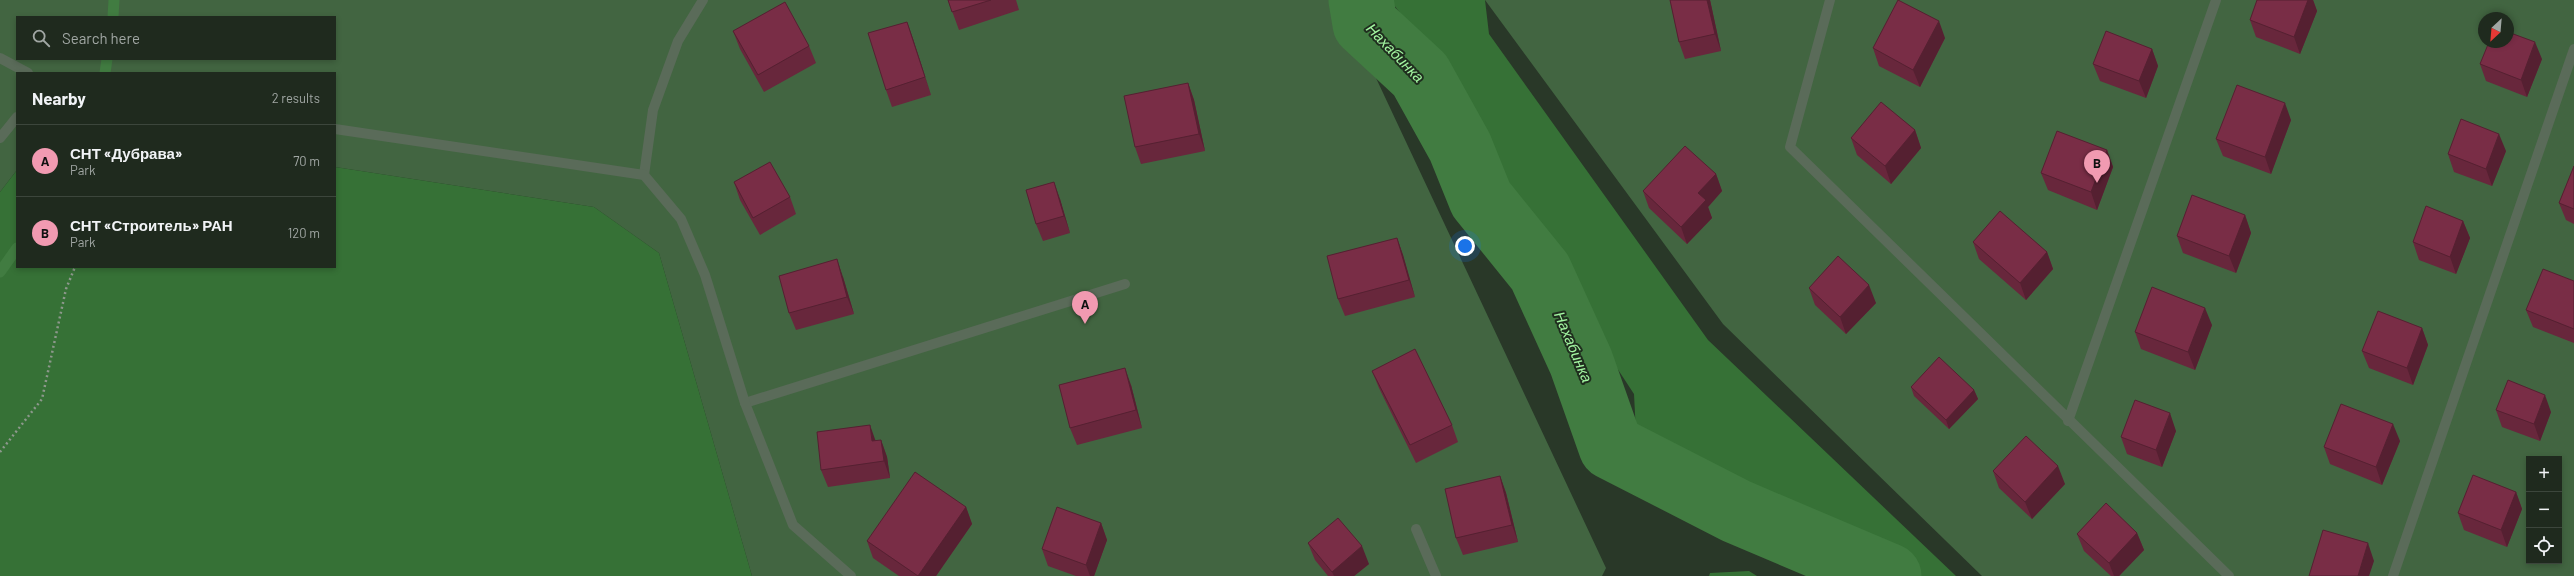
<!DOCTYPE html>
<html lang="en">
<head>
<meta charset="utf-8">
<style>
  body { margin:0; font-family:Barlow,sans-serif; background:#273227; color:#f1f3f6 }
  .controls { position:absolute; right:12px; bottom:12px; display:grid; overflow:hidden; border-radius:0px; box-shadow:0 2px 6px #0003 }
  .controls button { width:36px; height:36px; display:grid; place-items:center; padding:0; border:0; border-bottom:1px solid #3c463c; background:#1f2a1e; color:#f1f3f6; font:20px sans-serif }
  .compass { position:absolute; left:2478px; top:12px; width:36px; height:36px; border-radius:50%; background:#1f2a1e; box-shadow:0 2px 6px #0003; rotate:206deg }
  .you { position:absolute; left:1465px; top:246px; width:14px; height:14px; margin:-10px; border:3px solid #fff; border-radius:50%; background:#1a73e8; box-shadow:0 0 0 6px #1a73e833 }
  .badge { display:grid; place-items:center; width:26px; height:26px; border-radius:50%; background:#f19ab1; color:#111; font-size:13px; font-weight:700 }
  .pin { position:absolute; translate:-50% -33px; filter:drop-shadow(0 1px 2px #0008) }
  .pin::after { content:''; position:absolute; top:21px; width:14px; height:12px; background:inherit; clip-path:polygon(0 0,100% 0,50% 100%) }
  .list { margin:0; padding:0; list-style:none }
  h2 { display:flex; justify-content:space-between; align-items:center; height:52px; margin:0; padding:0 16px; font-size:17px }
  h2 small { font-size:13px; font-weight:400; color:#a1a7a4 }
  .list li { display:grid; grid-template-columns:26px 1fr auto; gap:12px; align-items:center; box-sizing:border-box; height:72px; padding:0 16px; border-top:1px solid #3c463c }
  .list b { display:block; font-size:15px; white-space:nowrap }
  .list p { margin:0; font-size:13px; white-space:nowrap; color:#a1a7a4 }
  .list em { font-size:13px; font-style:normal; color:#a1a7a4 }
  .icon { flex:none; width:22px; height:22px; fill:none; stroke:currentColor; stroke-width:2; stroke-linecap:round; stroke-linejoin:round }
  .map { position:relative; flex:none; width:2574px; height:576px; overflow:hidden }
  .search { position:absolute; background:#1f2a1e; box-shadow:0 2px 6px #0003; left:16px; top:16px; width:320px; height:44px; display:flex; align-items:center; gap:10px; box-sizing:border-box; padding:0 14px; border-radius:0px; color:#a1a7a4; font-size:15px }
  .panel { position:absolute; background:#1f2a1e; box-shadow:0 2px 6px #0003; left:16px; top:72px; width:320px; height:196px; border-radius:0px }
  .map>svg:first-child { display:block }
  .green { fill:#426541; fill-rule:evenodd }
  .forest { fill:#367136 }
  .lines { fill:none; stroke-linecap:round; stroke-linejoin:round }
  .stream { stroke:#417c41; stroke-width:11 }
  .river { stroke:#417c41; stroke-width:65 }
  .path { stroke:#8d988c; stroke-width:2.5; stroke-dasharray:2 3; stroke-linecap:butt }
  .service { stroke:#5a6b59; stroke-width:10 }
  .minor { stroke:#5a6b59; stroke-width:10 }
  .wall { fill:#68273c }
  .shaded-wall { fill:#552031 }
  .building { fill:#792d46; stroke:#552031 }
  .labels { text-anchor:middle; stroke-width:4; stroke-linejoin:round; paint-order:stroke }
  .water-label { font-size:15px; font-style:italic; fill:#a4f7a2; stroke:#1f2e1e }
</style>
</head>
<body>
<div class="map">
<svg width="2574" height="576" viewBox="0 0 2574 576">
  <rect width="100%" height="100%" fill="#293828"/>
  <!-- green -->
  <path class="green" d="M0,0H1343L1376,78L1606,568L1602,576H752L659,253L594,207L335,167V73H17V170L0,192ZM17,17H335V59H17Z
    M1485,0H2574V576H1982L1723,324ZM2484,18H2508V42H2484ZM2529,459H2559V561H2529Z"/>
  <!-- forest -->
  <path class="forest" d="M1390,0H1485L1489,34L1708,340L1956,576H1894L1882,564L1708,488L1636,433L1634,394L1522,223L1442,54L1411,27Z
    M335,167L594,207L659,253L752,576H0V192L17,170V267H335Z
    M1749,571L1757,576H1709L1710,573Z"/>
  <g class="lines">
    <!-- stream -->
    <path class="stream" d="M113,17L114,0
      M105,73L107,59
      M0,272L17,248"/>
    <!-- river -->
    <path class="river" d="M1361,0L1365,24L1420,75L1460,147L1481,199L1540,272L1581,362L1611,447L1736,511L1889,576"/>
    <!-- path -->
    <path class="path" d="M0,452L42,399L66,289L75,267"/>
    <!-- service -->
    <path class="service" d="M1830,0L1790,147L2229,576
      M0,58L28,73
      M644,175L653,110L678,41L703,0
      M745,403L1125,284
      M2068,421L2216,0
      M1416,529L1436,576
      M2393,576L2574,49"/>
    <!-- minor -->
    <path class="minor" d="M335,129L644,175L681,219L705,275L745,403L793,525L851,576
      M0,138L17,117"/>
  </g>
  <!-- wall -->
  <path class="wall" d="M948,0H1016L1019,10L959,30Z
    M1670,0H1710L1721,51L1685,59L1679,42Z
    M2257,0H2313L2317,11L2300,54L2256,37L2250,20Z
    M907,22L913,39L931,95L892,107L886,90Z
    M733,31L809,46L816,63L764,92L740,49Z
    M1945,38L1920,87L1879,66L1873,48Z
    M2152,49L2158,66L2146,98L2100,81L2093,64Z
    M2542,59L2527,97L2486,81L2480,64Z
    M1188,83L1194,100L1205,151L1141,164L1135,147Z
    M2291,120L2271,174L2223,156L2216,139Z
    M1915,130L1921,148L1891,184L1857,155L1851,138Z
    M2107,150L2113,167L2097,210L2048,190L2041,173Z
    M2506,151L2492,186L2454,172L2448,154Z
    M2574,166V224L2566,220L2559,203Z
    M1716,174L1722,191L1708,207L1712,218L1687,244L1649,208L1643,191Z
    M734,182L790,197L796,214L760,235L740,200Z
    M1060,199L1070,233L1043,241L1036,224Z
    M2245,215L2251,233L2236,273L2183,253L2177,236Z
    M2463,221L2470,238L2456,274L2419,260L2413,242Z
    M1397,238L1403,255L1415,297L1345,316L1338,299Z
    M1973,242L2047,252L2053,269L2026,300L1979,259Z
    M843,277L854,314L796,330L789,313Z
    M2574,281V343L2533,327L2526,310Z
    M1809,288L1876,303L1846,334L1815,305Z
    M2212,325L2195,370L2141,349L2135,332Z
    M2422,328L2428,345L2413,385L2369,368L2362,351Z
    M1372,371L1452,425L1458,442L1416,463L1379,388Z
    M1131,385L1142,428L1077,445L1070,428Z
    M1911,387L1974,390L1978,399L1949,429L1914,396Z
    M2496,410L2551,412L2540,441L2502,427Z
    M2176,431L2162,467L2127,454L2121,437Z
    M881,440L887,457L890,478L828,487L821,470Z
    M2400,441L2382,485L2330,464L2324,447Z
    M1993,471L2065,484L2032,519L1999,488Z
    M1500,476L1506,493L1518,542L1463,555L1456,538Z
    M2516,492L2522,509L2507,547L2464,530L2458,513Z
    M966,507L972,524L936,576H899L873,558L867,541Z
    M1101,523L1107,540L1094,576H1076L1048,566L1042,549Z
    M2137,533L2144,550L2119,576H2111L2084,551L2077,534Z
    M1308,543L1369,564L1354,576H1328L1315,560Z"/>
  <!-- shaded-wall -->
  <path class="shaded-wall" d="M1707,0H1710L1721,51L1715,34Z
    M2308,0H2313L2317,11L2300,54L2294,37Z
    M1939,21L1945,38L1920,87L1913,70Z
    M907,22L913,39L931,95L925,77Z
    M2535,42L2542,59L2527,97L2521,80Z
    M2152,49L2158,66L2146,98L2139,81Z
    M1188,83L1194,100L1205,151L1199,134Z
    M2285,103L2291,120L2271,174L2265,157Z
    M1915,130L1921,148L1891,184L1885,166Z
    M2499,134L2506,151L2492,186L2486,169Z
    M2107,150L2113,167L2097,210L2091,192Z
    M1716,174L1722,191L1708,207L1712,218L1687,244L1681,227L1698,193Z
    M1054,182L1060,199L1070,233L1064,216Z
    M2245,215L2251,233L2236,273L2229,256Z
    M2463,221L2470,238L2456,274L2450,257Z
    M1397,238L1403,255L1415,297L1409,280Z
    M2047,252L2053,269L2026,300L2020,283Z
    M837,259L843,277L854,314L847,297Z
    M1869,285L1876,303L1846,334L1840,317Z
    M2205,308L2212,325L2195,370L2188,352Z
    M2422,328L2428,345L2413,385L2407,368Z
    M1125,368L1131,385L1142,428L1136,410Z
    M1974,390L1978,399L1949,429L1946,420Z
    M2545,395L2551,412L2540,441L2534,424Z
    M2170,413L2176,431L2162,467L2156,450Z
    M2393,424L2400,441L2382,485L2376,467Z
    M870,425L876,442L872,441Z
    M881,440L887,457L890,478L884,461Z
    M2058,466L2065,484L2032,519L2025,502Z
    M1500,476L1506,493L1518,542L1512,525Z
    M2516,492L2522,509L2507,547L2501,530Z
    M966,507L972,524L936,576H918Z
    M1101,523L1107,540L1094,576H1090L1086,565Z
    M2137,533L2144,550L2119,576H2114L2109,563Z
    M2368,543L2374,561L2369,576H2358Z
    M1362,546L1369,564L1354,576H1334L1332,572Z"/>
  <!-- building -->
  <path class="building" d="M948,0H991L952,12Z
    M1670,0H1707L1715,34L1679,42Z
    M1898,0L1939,21L1913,70L1873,48Z
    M2257,0H2308L2294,37L2250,20Z
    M785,2L809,46L758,75L733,31Z
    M907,22L925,77L886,90L868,33Z
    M2106,31L2152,49L2139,81L2093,64Z
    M2508,32L2535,42L2521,80L2480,64L2489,42H2508Z
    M1188,83L1199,134L1135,147L1124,96Z
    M2237,85L2285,103L2265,157L2216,139Z
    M1881,102L1915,130L1885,166L1851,138Z
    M2461,119L2499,134L2486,169L2448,154Z
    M2057,131L2107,150L2091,192L2041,173Z
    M1685,146L1716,174L1698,193L1706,200L1681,227L1643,191Z
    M770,162L790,197L753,218L734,182Z
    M2574,166V209L2559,203Z
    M1054,182L1064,216L1036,224L1026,190Z
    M2192,195L2245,215L2229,256L2177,236Z
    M2426,206L2463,221L2450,257L2413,242Z
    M2000,211L2047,252L2020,283L1973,242Z
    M1397,238L1409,280L1338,299L1327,256Z
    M1838,256L1869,285L1840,317L1809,288Z
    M837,259L847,297L789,313L779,276Z
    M2543,269L2574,281V329L2526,310Z
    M2152,287L2205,308L2188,352L2135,332Z
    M2378,311L2422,328L2407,368L2362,351Z
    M1415,349L1452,425L1410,445L1372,371Z
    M1939,357L1974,390L1946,420L1911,387Z
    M1125,368L1136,410L1070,428L1059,385Z
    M2508,380L2545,395L2534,424L2496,410Z
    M2135,400L2170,413L2156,450L2121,437Z
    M2341,404L2393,424L2376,467L2324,447Z
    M870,425L872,441L881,440L884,461L821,470L817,432Z
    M2026,436L2058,466L2025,502L1993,471Z
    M915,472L966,507L918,576L867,541Z
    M2473,475L2516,492L2501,530L2458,513Z
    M1500,476L1512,525L1456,538L1445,489Z
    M2106,503L2137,533L2109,563L2077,534Z
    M1057,507L1101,523L1086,565L1042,549Z
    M1338,518L1362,546L1332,572L1308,543Z
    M2323,530L2368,543L2358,576H2309Z"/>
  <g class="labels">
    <!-- water labels -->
    <g class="water-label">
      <text transform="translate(1395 53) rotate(46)" y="5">Нахабинка</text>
      <text transform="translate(1573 347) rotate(67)" y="5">Нахабинка</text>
    </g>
  </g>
</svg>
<div class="controls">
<button>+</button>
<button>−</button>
<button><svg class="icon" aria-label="locate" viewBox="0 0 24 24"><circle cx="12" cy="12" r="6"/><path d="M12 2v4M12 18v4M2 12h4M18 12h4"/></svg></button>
</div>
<svg class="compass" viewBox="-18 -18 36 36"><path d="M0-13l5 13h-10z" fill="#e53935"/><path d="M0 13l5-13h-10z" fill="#a1a7a4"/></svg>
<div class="you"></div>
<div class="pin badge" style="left:1085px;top:324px">A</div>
<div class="pin badge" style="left:2097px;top:183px">B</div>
<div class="search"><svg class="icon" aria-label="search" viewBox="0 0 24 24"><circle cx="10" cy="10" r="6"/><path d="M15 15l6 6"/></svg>Search here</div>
<section class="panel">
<h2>Nearby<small>2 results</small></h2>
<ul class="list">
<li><span class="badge">A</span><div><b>СНТ «Дубрава»</b><p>Park</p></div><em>70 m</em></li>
<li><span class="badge">B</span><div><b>СНТ «Строитель» РАН</b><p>Park</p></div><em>120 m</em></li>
</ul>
</section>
</div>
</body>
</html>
